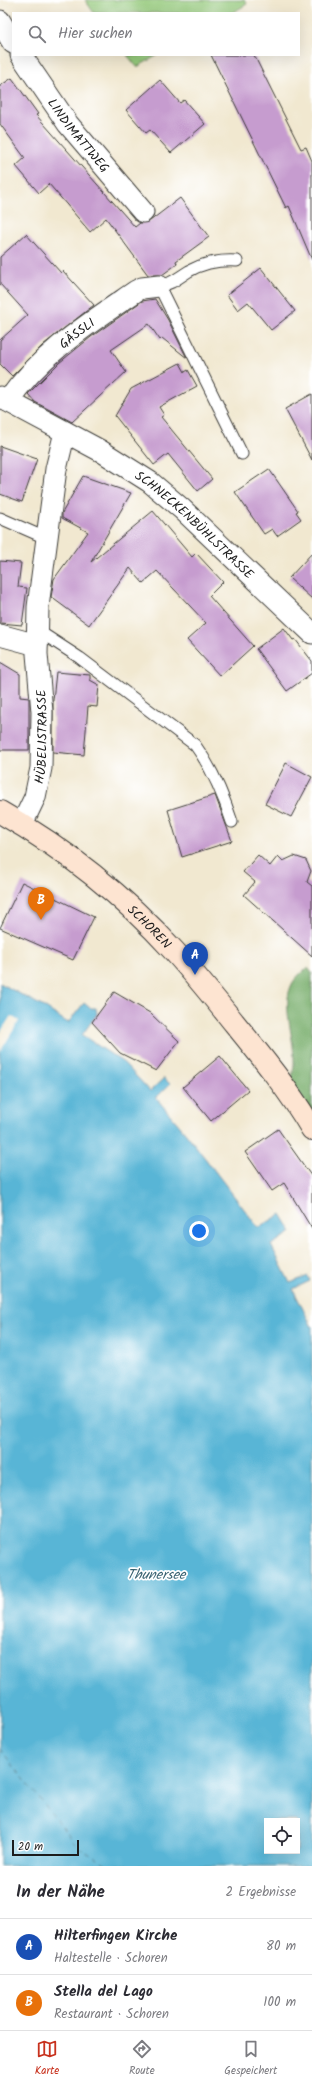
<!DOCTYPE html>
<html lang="de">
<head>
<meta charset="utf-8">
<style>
  body { margin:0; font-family:Kalam,sans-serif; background:#f2f2f3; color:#2b2b33 }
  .controls { position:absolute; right:12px; bottom:12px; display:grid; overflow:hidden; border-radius:0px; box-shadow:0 4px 16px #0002 }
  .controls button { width:36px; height:36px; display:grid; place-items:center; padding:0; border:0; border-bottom:1px solid #e1e1e2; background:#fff; color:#2b2b33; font:20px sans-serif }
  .scale { position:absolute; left:12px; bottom:10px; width:67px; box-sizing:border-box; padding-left:4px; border:2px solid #1c1c1c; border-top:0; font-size:11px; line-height:14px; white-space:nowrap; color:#1c1c1c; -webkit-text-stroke:3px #fff; paint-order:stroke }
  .you { position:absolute; left:199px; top:1231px; width:14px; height:14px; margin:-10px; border:3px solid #fff; border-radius:50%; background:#1a73e8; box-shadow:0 0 0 6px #1a73e833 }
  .badge { display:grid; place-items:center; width:26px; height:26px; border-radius:50%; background:#c8321e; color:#fff; font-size:13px; font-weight:700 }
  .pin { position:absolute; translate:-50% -33px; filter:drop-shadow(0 1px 2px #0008) }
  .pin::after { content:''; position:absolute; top:21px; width:14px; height:12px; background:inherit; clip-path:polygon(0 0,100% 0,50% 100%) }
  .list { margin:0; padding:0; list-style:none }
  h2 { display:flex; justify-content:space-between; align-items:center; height:52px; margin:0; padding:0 16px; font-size:17px }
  h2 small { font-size:13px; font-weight:400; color:#7c7c81 }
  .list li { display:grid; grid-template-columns:26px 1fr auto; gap:12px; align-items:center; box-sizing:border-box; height:56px; padding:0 16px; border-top:1px solid #e1e1e2 }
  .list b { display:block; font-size:15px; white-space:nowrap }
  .list p { margin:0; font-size:13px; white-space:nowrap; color:#7c7c81 }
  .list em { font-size:13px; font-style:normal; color:#7c7c81 }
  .icon { flex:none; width:22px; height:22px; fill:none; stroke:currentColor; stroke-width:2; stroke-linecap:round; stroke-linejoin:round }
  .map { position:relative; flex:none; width:312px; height:1866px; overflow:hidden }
  .search { position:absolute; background:#fff; box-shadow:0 4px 16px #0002; left:12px; right:12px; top:12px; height:44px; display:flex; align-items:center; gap:10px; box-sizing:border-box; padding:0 14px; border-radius:0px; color:#7c7c81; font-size:15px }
  .sheet { height:164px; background:#fff }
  nav { display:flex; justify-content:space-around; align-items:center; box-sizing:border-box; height:56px; border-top:1px solid #e1e1e2; background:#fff; font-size:11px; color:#7c7c81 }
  nav a { display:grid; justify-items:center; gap:2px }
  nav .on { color:#c8321e }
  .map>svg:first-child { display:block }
  .green { fill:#95ca7c; stroke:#58734c }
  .forest { fill:#78ae6c; stroke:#4a6544 }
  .water { fill:#58b5d6; stroke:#3a6879; fill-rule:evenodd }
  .pier { fill:#f1e8d0 }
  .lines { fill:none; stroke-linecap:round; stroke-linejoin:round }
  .ferry { stroke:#376170; stroke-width:1; stroke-dasharray:5 4; stroke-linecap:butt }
  .building { fill:#c69ccf }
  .service-casing { stroke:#3c3b37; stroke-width:13 }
  .minor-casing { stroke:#3c3b37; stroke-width:23 }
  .secondary-casing { stroke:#3c3b37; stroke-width:24 }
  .service { stroke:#fff; stroke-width:11 }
  .minor { stroke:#fff; stroke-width:21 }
  .secondary { stroke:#fde4d1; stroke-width:22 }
  .labels { text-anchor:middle; stroke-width:3.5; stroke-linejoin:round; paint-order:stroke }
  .street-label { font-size:13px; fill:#1c1c1c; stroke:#fff }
  .water-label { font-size:14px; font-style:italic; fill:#376170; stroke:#fff }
</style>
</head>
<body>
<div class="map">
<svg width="312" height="1866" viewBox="0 0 312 1866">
  <rect width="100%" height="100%" fill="#fff"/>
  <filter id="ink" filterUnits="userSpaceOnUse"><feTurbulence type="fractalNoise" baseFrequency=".025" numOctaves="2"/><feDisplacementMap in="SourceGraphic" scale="8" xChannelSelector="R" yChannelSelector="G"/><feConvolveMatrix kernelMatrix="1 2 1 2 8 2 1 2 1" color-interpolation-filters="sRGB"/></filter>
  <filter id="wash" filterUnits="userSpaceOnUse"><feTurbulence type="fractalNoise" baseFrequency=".012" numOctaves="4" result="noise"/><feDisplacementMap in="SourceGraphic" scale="16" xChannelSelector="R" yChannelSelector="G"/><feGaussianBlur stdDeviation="0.9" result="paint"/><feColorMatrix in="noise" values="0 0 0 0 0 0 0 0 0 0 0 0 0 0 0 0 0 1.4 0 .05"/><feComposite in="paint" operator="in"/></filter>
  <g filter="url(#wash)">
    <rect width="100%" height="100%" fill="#f1e8d0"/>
    <!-- green -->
    <path class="green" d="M85,0H245L247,4L232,13H94Z
      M127,55H158L137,67Z"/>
    <!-- forest -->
    <path class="forest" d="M308,968L312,973V1129L286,1090C312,1051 262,995 308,968Z"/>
    <!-- water -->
    <path class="water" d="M0,983L44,1007L68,1023L84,1003L90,1008H96L97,1014L82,1035L124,1063L150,1091L164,1078L170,1084L156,1098L185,1132L257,1226L260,1227L281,1214L292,1232L271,1245L290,1283L308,1276L310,1281L293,1289L312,1327V1866H0ZM267,1821H297V1851H267Z"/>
    <!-- pier -->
    <path class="pier" d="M11,1016L19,1021L0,1052V1033Z"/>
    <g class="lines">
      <!-- ferry -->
      <path class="ferry" d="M0,1749L79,1848L110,1866"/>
    </g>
    <g id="blocks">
      <!-- building -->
      <path class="building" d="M211,55H254L301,149L306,147L312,161V260L289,206L286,208Z
        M12,78L38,114L36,115L135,227L140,223L150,221L180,198L209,237L176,261L177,264L162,275H148L106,218L90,232L49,184L39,193L16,166L25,158L0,124V86Z
        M160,80L180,103L184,100L205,124L171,153L150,130L146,133L126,110Z
        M26,234L61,273L63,271L94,305L43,345L12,376L0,364V340L28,315L0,284V257Z
        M261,268L295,311L271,330L248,302L238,310L227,295Z
        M155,299L168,320L187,358L162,338L160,340L149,324L111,350L126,372L72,422L35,402L28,394L59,363L91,337L142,301Z
        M180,363L185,372L188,370L197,386L159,407L164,415L161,417L212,479L198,491L168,454L154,465L115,416L131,389Z
        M312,394V460L285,409Z
        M0,446L37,459L22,502L0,494Z
        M269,469L298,511L296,512L301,519L277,536L272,529L264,534L235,492Z
        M83,476L131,493L91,562L153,511L192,557L196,553L223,582L209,596L253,646L220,676L187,640L206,623L157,571L143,583L130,568L89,625L51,597L54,579L88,532L62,518V513Z
        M312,553V599L289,578Z
        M0,561L21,563L18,587L27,588L22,625L0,623Z
        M284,628L293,640L295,639L312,661V673L287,691L256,649Z
        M0,662L20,674V697L29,698V750H0Z
        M56,672L90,675V680L99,685L97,707L88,706L84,755L53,752V700Z
        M286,763L312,777L291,817L265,804Z
        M215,795L232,841L182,857L168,810Z
        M258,855L270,866L278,856L283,861L294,856L306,860L311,871L307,882L312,886V956L244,895L255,882L243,872Z
        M22,882L94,917L73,960L0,928Z
        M114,992L150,1013L179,1041L156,1071L120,1053L92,1022Z
        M220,1056L248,1090L211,1121L183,1087Z
        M278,1129L312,1177V1229L284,1183L272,1191L245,1152Z"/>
    </g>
  </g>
  <g filter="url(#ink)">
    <use href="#blocks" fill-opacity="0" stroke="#3c3b37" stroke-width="1"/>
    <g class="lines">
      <!-- service casing -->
      <g class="service-casing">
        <path id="service" d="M237,261C220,260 205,262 189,271C179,277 171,285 159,286L242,454
          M0,518L48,539
          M37,630L80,658L195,745C212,768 223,794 232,822"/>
      </g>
      <!-- minor casing -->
      <g class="minor-casing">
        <g id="minor">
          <path d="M0,21L13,43"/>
          <path id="s1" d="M21,55L68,124L143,212"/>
          <path id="s2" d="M0,397L101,451L150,482L182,509L312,633"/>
          <path id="s3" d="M8,401C40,354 91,322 136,291L142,288L159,286"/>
          <path d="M0,635L37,645"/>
          <path id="s4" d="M22,824L35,797L41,768L42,712L37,654L38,607L56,469L65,432"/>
        </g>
      </g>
      <!-- secondary casing -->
      <g class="secondary-casing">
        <g id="secondary">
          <path id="s5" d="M0,812C65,849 124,896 174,951C193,972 210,993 227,1014C257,1051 288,1088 312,1129"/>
        </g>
      </g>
      <!-- service -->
      <use href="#service" class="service"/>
      <!-- minor -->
      <use href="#minor" class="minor"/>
      <!-- secondary -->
      <use href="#secondary" class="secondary"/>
    </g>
  </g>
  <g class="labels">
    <!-- street labels -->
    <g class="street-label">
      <text dy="5" stroke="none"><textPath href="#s1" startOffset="99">LINDIMATTWEG</textPath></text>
      <text dy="5" stroke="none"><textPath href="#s3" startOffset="97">GÄSSLI</textPath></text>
      <text dy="5" stroke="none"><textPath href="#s2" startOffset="234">SCHNECKENBÜHLSTRASSE</textPath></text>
      <text dy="5" stroke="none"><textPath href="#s4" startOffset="91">HÜBELISTRASSE</textPath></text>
      <text dy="5" stroke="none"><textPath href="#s5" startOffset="189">SCHOREN</textPath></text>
    </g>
    <!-- water labels -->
    <g class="water-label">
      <text x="156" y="1579">Thunersee</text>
    </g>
  </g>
</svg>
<div class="controls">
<button><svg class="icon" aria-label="locate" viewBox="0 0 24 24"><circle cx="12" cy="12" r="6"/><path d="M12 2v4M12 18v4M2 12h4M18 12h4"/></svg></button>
</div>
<div class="scale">20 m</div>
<div class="you"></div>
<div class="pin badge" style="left:195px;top:975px;background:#1a4fb4">A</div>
<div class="pin badge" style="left:41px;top:920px;background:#e8710a">B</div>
<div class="search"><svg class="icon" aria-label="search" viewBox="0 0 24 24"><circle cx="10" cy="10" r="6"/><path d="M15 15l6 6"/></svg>Hier suchen</div>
</div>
<section class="sheet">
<h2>In der Nähe<small>2 Ergebnisse</small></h2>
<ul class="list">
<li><span class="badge" style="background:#1a4fb4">A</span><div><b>Hilterfingen Kirche</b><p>Haltestelle · Schoren</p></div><em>80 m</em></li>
<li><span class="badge" style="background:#e8710a">B</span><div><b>Stella del Lago</b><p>Restaurant · Schoren</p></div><em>100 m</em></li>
</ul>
</section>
<nav>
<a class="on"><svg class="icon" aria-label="map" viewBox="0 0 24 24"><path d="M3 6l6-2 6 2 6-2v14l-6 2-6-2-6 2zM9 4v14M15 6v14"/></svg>Karte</a>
<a><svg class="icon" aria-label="directions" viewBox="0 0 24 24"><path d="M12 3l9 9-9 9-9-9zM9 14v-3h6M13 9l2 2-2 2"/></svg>Route</a>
<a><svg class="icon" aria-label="saved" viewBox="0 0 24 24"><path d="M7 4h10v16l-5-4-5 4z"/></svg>Gespeichert</a>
</nav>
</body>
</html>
